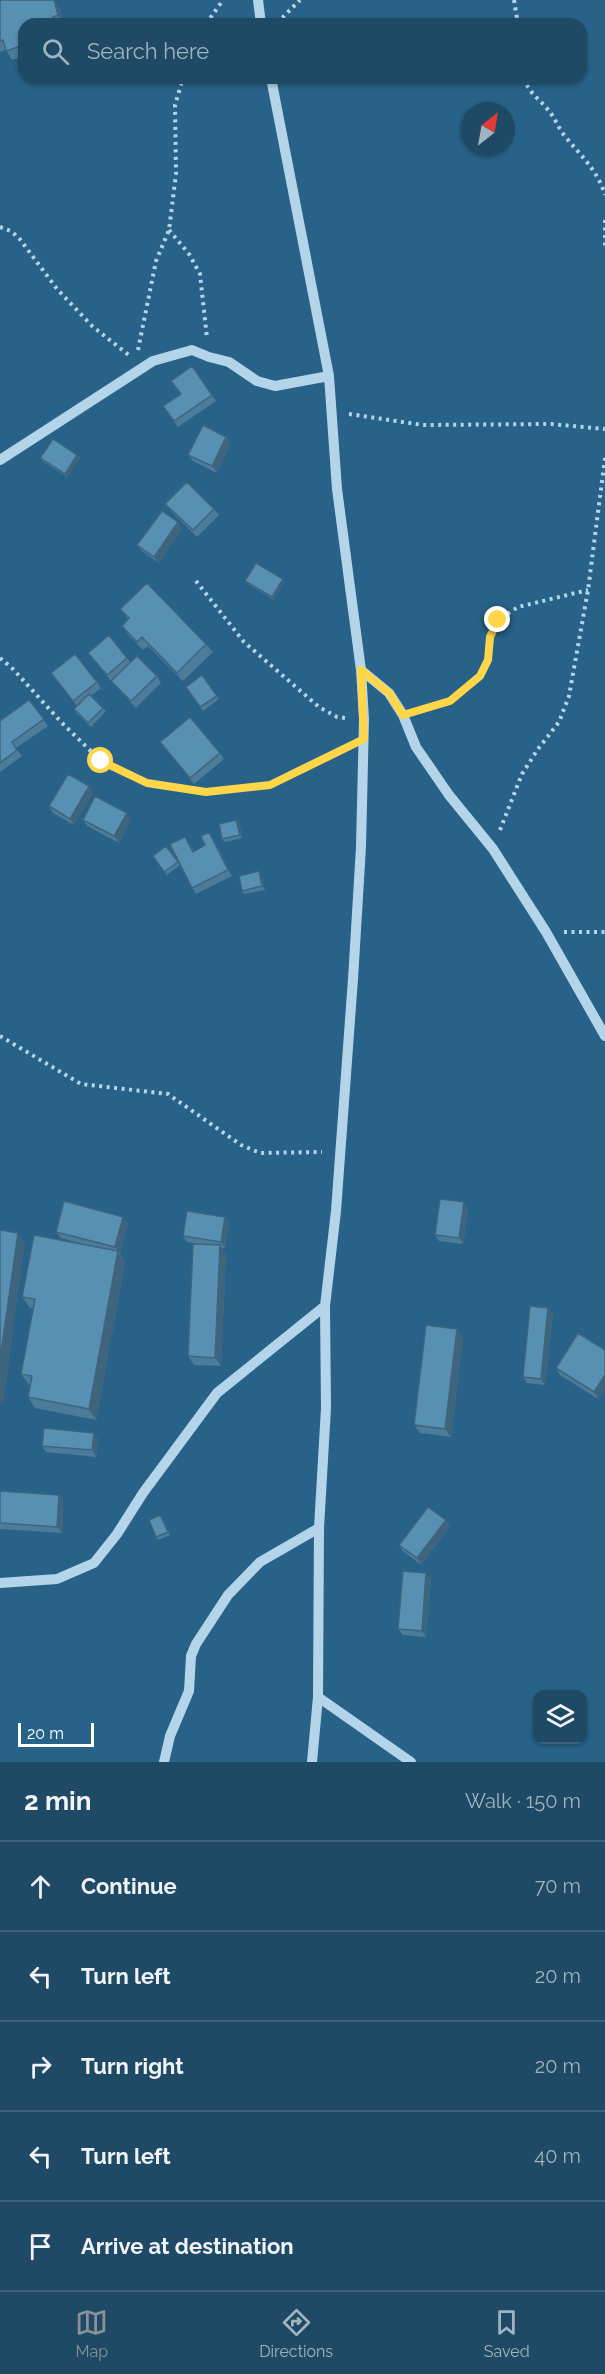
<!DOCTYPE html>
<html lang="en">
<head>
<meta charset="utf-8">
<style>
  body { margin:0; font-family:Raleway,sans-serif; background:#26516c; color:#f1f3f6 }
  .controls { position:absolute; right:18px; bottom:18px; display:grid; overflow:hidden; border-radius:12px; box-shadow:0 2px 4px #0004 }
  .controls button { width:54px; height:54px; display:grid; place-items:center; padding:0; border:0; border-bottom:2px solid #3c627a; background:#1e4a66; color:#f1f3f6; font:30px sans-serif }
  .compass { position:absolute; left:461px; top:102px; width:54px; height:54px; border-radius:50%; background:#1e4a66; box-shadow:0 2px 4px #0004; rotate:31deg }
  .scale { position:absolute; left:18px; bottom:15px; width:76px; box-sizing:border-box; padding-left:6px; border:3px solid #fff; border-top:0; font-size:16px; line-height:21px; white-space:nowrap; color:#fff; -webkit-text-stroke:4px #286288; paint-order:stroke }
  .stop { position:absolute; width:18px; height:18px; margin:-14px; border:4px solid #ffd54a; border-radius:50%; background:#fff }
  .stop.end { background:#ffd54a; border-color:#fff; box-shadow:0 2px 6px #0008 }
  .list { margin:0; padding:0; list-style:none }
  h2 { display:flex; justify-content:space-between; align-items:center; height:78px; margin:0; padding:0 24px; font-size:26px }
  h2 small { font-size:20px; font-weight:400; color:#a1b3bf }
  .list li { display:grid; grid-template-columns:39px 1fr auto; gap:18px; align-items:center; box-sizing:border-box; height:90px; padding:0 24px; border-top:2px solid #3c627a }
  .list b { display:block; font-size:22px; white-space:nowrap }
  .list em { font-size:20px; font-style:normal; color:#a1b3bf }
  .icon { flex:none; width:33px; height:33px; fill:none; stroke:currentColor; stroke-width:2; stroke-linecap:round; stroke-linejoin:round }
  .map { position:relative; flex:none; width:605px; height:1762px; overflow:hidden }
  .search { position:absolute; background:#1e4a66; box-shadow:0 2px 4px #0004; left:18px; right:18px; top:18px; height:66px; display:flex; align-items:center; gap:15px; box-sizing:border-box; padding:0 21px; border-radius:18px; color:#a1b3bf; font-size:22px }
  .sheet { height:528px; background:#1e4a66 }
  nav { display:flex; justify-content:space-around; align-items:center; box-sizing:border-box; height:84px; border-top:2px solid #3c627a; background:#1e4a66; font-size:16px; color:#a1b3bf }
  nav a { display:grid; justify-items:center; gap:3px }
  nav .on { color:#8c9099 }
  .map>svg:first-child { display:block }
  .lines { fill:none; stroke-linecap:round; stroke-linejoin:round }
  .path { stroke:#b4d5e9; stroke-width:4; stroke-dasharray:3 4.5; stroke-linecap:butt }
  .minor { stroke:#b4d5e9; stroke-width:10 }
  .wall { fill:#4c7c9a }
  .shaded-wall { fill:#3e657d }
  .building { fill:#5890b3; stroke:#3e657d; stroke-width:1.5 }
  .route { stroke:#ffd54a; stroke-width:8 }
</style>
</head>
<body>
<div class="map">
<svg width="605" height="1762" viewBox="0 0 605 1762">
  <rect width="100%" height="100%" fill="#286288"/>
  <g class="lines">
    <!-- path -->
    <path class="path" d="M514,0L518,24
      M277,23L300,0
      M206,24L223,0
      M524,78C528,93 541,100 549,111C555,118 558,127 564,135C580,155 597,169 605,195
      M605,220V248
      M0,227L11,231L19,238L57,289L92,326L130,356
      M169,230L189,254L200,274L207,338
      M138,350L156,261L169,230L176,174L175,105L183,78
      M349,414L423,425L551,424L605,429
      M196,581L244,642L319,707L337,717L346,718
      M0,658L13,669L62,723L101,761L147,783L206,792L270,785L348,747
      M419,710L450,701L480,676L488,660L490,637L498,620L518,607L588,590
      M500,830L522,774L538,749L559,722L569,696L588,590L605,458
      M564,932H605
      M0,1036L81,1084L168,1094L241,1145L260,1153L322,1152"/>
    <!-- minor -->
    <path class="minor" d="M258,0L261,24
      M271,78L329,376L337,489L361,670L364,719L361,847L353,979L336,1211L325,1306L326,1408L319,1528L318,1697L312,1762
      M0,460L153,361L192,350L209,357L229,362L257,381L275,386L329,376
      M361,670L389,693L403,715L416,747L449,795L493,849L546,932L605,1036
      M0,1583L57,1579L94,1563L117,1534L143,1493L217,1393L325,1306
      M318,1697L411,1762
      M164,1762L170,1736L189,1691L191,1656L196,1644L228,1595L260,1562L319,1528"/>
  </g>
  <!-- wall -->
  <path class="wall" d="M0,0H55L58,5L64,24H24V56L12,60L6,50L0,52Z
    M192,366L216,401L178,427L163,406L181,394Z
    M226,437L231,443L217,473L193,461L188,455Z
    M77,455L80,458L67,477L42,461L40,458Z
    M165,504L214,509L219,515L197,537L170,510Z
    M178,522L182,529L159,563L142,551L137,545Z
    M245,581L285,582L274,600L248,584Z
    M120,609L206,644L213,652L183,681L148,646L143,650L128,635L122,626L128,619Z
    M88,653L127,658L130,662L157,676L161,683L136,708L116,687Z
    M51,673L97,682L101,688L91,696L106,711L91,727L76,713L74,709L77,706Z
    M202,675L219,699L203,711L186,687Z
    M29,700L48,726L16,748L22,756L0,772V721Z
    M160,742L220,753L224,759L194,784Z
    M89,786L93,793L74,825L53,813L49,806Z
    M83,820H131L119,843L87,826Z
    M239,823L242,838L225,842L222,839Z
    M185,837L194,851L205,845L213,838L232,876L196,894L192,888Z
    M166,846L180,865L167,875L153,856Z
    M259,871L261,874L265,890L244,894L242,891Z
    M464,1202L468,1209L463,1244L439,1241L435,1235Z
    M225,1217L229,1223L225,1248H222L226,1254L221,1366L194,1365L188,1356L200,1244L187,1242L183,1236Z
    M128,1223L120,1253L125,1262L96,1420L35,1408L28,1397L30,1385H29L21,1374L33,1308H30L22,1297L87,1245L61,1238L56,1232Z
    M553,1314L545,1385L527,1383L523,1377Z
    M578,1333L598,1399L560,1375L556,1368Z
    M463,1338L451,1437L420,1433L414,1425Z
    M98,1439L96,1457L46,1452L42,1446Z
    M0,1491L63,1501L62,1533L0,1529Z
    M163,1519L170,1535L158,1540L156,1537Z
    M450,1526L421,1565L403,1551L399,1545Z
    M431,1579L426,1637L403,1635L398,1629Z"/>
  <!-- shaded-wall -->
  <path class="shaded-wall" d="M54,0H55L58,5L64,24L58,15Z
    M226,437L231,443L217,473L212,466Z
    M77,455L80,458L67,477L65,474Z
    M178,522L182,529L159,563L154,557Z
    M283,579L285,582L274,600L272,597Z
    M89,786L93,793L74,825L70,819Z
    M127,813L131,820L119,843L114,836Z
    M236,820L239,823L242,838L240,835Z
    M209,832L213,838L232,876L228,870Z
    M259,871L261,874L265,890L262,886Z
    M464,1202L468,1209L463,1244L459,1238Z
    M123,1217L128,1223L120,1253L115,1247Z
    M225,1217L229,1223L225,1248L221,1242Z
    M18,1233L25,1244L3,1406L0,1402V1360Z
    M220,1245L226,1254L221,1366L215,1358Z
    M118,1251L125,1262L96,1420L89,1409Z
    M548,1308L553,1314L545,1385L541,1379Z
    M457,1329L463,1338L451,1437L445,1429Z
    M605,1375V1388L598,1399L594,1392Z
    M94,1433L98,1439L96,1457L92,1450Z
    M59,1495L63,1501L62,1533L57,1527Z
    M446,1520L450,1526L421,1565L417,1558Z
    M426,1573L431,1579L426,1637L422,1631Z"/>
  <!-- building -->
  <path class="building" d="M0,0H54L58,15L53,17L55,24H24V45L6,51L3,40L0,41Z
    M192,366L212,395L174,421L163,406L181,394L171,381Z
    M203,425L226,437L212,466L188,455Z
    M53,439L77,455L65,474L40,458Z
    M187,482L214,509L193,530L165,504Z
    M162,511L178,522L154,557L137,545Z
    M256,563L283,579L272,597L245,581Z
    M147,583L206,644L177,673L142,637L137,642L122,626L129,618L120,609Z
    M109,635L127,658L107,675L88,653Z
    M75,654L97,682L73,701L51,673Z
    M137,656L157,676L131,701L111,681Z
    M202,675L217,696L200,707L186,687Z
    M89,694L103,708L88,723L74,709Z
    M29,700L44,719L12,742L17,750L0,763V721Z
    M190,717L220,753L190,778L160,742Z
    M68,774L89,786L70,819L49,806Z
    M95,796L127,813L114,836L83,820Z
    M236,820L240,835L222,839L219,824Z
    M209,832L228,870L192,888L170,844L185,837L193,852L205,845L201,836Z
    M166,846L178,862L164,872L153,856Z
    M259,871L262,886L242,891L239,876Z
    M440,1199L464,1202L459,1238L435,1235Z
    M64,1201L123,1217L115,1247L56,1232Z
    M187,1211L225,1217L221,1242L183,1236Z
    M0,1230L18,1233L0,1360Z
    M34,1235L118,1251L89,1409L28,1397L32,1376L21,1374L35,1299L22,1297Z
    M193,1244L220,1245L215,1358L188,1356Z
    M530,1306L548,1308L541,1379L523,1377Z
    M426,1325L457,1329L445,1429L414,1425Z
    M578,1333L605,1350V1375L594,1392L556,1368Z
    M44,1428L94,1433L92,1450L42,1446Z
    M0,1491L59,1495L57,1527L0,1523Z
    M428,1507L446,1520L417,1558L399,1545Z
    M160,1515L168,1532L156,1537L149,1520Z
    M403,1571L426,1573L422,1631L398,1629Z"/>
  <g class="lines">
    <!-- route -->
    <path class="route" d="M101,761L147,783L206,792L270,785L364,739L361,670L389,693L403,715L450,701L480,676L488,660L490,637L498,620"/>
  </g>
</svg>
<div class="controls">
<button><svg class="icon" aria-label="layers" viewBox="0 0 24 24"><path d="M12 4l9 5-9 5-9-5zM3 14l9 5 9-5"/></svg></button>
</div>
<svg class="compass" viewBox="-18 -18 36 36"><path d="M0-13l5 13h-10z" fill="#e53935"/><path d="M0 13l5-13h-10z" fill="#a1b3bf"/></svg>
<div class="scale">20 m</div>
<div class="stop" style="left:101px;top:761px"></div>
<div class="stop end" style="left:498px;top:620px"></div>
<div class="search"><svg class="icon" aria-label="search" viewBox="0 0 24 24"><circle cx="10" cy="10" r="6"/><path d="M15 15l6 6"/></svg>Search here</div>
</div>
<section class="sheet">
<h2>2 min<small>Walk · 150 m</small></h2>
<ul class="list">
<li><svg class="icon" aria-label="ahead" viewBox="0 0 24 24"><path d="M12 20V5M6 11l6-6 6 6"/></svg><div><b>Continue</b></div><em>70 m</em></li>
<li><svg class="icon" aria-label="left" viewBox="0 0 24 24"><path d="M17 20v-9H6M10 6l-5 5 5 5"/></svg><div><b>Turn left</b></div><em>20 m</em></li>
<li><svg class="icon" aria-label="right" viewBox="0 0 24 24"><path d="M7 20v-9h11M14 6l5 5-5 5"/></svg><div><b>Turn right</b></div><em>20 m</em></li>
<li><svg class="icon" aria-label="left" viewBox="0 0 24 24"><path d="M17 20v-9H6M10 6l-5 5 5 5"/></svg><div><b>Turn left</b></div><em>40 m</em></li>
<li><svg class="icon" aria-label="arrive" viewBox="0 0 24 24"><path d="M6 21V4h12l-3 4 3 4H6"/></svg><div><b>Arrive at destination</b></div></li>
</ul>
</section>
<nav>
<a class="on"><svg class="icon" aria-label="map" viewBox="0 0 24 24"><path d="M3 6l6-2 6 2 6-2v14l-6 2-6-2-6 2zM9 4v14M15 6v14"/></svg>Map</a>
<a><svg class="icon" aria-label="directions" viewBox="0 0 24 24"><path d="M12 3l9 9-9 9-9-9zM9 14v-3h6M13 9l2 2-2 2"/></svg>Directions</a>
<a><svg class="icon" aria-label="saved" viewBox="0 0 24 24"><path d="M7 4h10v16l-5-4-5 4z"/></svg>Saved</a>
</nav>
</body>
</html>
